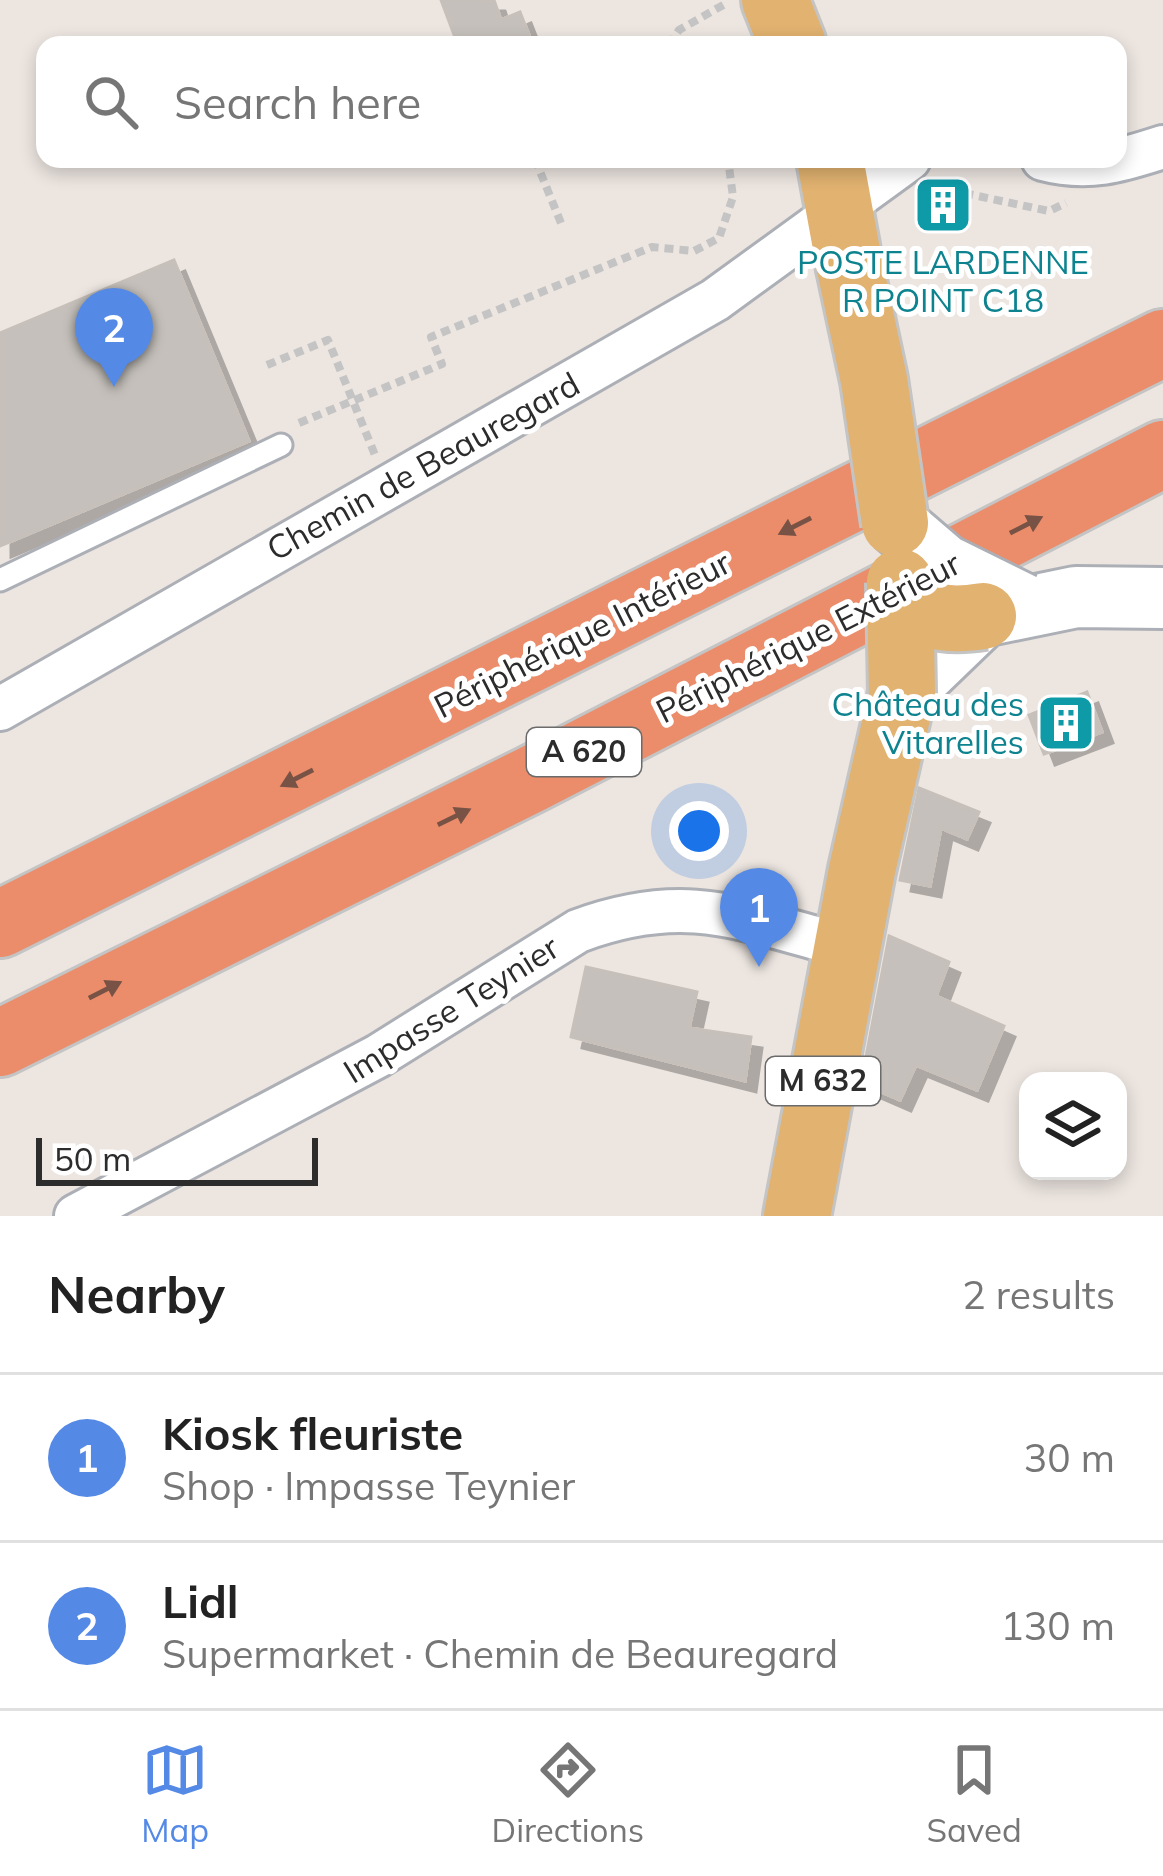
<!DOCTYPE html>
<html lang="en">
<head>
<meta charset="utf-8">
<style>
  body { margin:0; font-family:Mulish,sans-serif; background:#f6f6f6; color:#222 }
  .controls { position:absolute; right:36px; bottom:36px; display:grid; overflow:hidden; border-radius:24px; box-shadow:0 6px 18px #0003 }
  .controls button { width:108px; height:108px; display:grid; place-items:center; padding:0; border:0; border-bottom:3px solid #e0e0e0; background:#fff; color:#222; font:60px sans-serif }
  .scale { position:absolute; left:36px; bottom:30px; width:282px; box-sizing:border-box; padding-left:12px; border:6px solid #2c2c2c; border-top:0; font-size:33px; line-height:42px; white-space:nowrap; color:#2c2c2c; -webkit-text-stroke:9px #fff; paint-order:stroke }
  .you { position:absolute; left:699px; top:831px; width:42px; height:42px; margin:-30px; border:9px solid #fff; border-radius:50%; background:#1a73e8; box-shadow:0 0 0 18px #1a73e833 }
  .badge { display:grid; place-items:center; width:78px; height:78px; border-radius:50%; background:#5489e5; color:#fff; font-size:39px; font-weight:700 }
  .pin { position:absolute; translate:-50% -99px; filter:drop-shadow(0 3px 6px #0008) }
  .pin::after { content:''; position:absolute; top:63px; width:42px; height:36px; background:inherit; clip-path:polygon(0 0,100% 0,50% 100%) }
  .list { margin:0; padding:0; list-style:none }
  h2 { display:flex; justify-content:space-between; align-items:center; height:156px; margin:0; padding:0 48px; font-size:51px }
  h2 small { font-size:39px; font-weight:400; color:#767676 }
  .list li { display:grid; grid-template-columns:78px 1fr auto; gap:36px; align-items:center; box-sizing:border-box; height:168px; padding:0 48px; border-top:3px solid #e0e0e0 }
  .list b { display:block; font-size:45px; white-space:nowrap }
  .list p { margin:0; font-size:39px; white-space:nowrap; color:#767676 }
  .list em { font-size:39px; font-style:normal; color:#767676 }
  .icon { flex:none; width:66px; height:66px; fill:none; stroke:currentColor; stroke-width:2; stroke-linecap:round; stroke-linejoin:round }
  .map { position:relative; flex:none; width:1163px; height:1216px; overflow:hidden }
  .search { position:absolute; background:#fff; box-shadow:0 6px 18px #0003; left:36px; right:36px; top:36px; height:132px; display:flex; align-items:center; gap:30px; box-sizing:border-box; padding:0 42px; border-radius:24px; color:#767676; font-size:45px }
  .sheet { height:492px; background:#fff }
  nav { display:flex; justify-content:space-around; align-items:center; box-sizing:border-box; height:168px; border-top:3px solid #e0e0e0; background:#fff; font-size:33px; color:#767676 }
  nav a { display:grid; justify-items:center; gap:6px }
  nav .on { color:#5489e5 }
  .map>svg:first-child { display:block }
  .building { fill:#c5c0bb; stroke:#c7c0ba; stroke-width:3; filter:url(#shadow) }
  .lines { fill:none; stroke-linecap:round; stroke-linejoin:round }
  .lane-casing { stroke:#acb0b6; stroke-width:27 }
  .street-casing { stroke:#acb0b6; stroke-width:48 }
  .secondary-casing { stroke:#acb0b6; stroke-width:66 }
  .primary-casing { stroke:#c4c4c4; stroke-width:72 }
  .highway-casing { stroke:#c4c4c4; stroke-width:72 }
  .path { stroke:#c4c4c4; stroke-width:8; stroke-dasharray:9 6; stroke-linecap:butt }
  .lane { stroke:#fff; stroke-width:21 }
  .street { stroke:#fff; stroke-width:42 }
  .secondary { stroke:#fff; stroke-width:60 }
  .primary { stroke:#e1b270; stroke-width:66 }
  .highway { stroke:#eb8c6b; stroke-width:66 }
  .secondary-bridge-casing { stroke:#acb0b6; stroke-width:66; stroke-linecap:butt }
  .primary-bridge-casing { stroke:#c4c4c4; stroke-width:72; stroke-linecap:butt }
  .secondary-bridge { stroke:#fff; stroke-width:60 }
  .primary-bridge { stroke:#e1b270; stroke-width:66 }
  .oneway { fill:#785245 }
  .labels { text-anchor:middle; stroke-width:10; stroke-linejoin:round; paint-order:stroke }
  .shield { fill:#fff; stroke:#6b6b6b; stroke-width:3 }
  .shield-label { font-size:30px; font-weight:bold; fill:#2c2c2c }
  .culture-label { font-size:33px; fill:#0d838f; stroke:#fff }
  .street-label { font-size:33px; fill:#2c2c2c; stroke:#fff }
</style>
</head>
<body>
<div class="map">
<svg width="1163" height="1216" viewBox="0 0 1163 1216">
  <defs>
    <filter id="shadow"><feDropShadow dx="11" dy="11" stdDeviation="0" flood-color="#0004"/></filter>
  </defs>
  <rect width="100%" height="100%" fill="#ece5e0"/>
  <!-- building -->
  <path class="building" d="M441,0H494L501,20L520,12L533,45H445L456,40Z
    M174,260L249,441L0,546V333Z
    M1087,692L1102,732L1044,754L1029,715Z
    M919,788L979,812L967,839L941,828L930,886L900,880Z
    M889,936L949,962L936,996L1004,1026L977,1090L916,1065L900,1100L861,1083Z
    M586,967L697,992L689,1028L751,1037L745,1081L571,1037Z"/>
  <g class="lines">
    <!-- lane casing -->
    <g class="lane-casing">
      <path id="lane" d="M0,580L281,445"/>
    </g>
    <!-- street casing -->
    <g class="street-casing">
      <path id="street" d="M1043,159C1088,171 1120,161 1163,147
        M0,709L715,300L909,159
        M76,1216L378,1056L578,931C686,891 742,919 848,947"/>
    </g>
    <!-- secondary casing -->
    <g class="secondary-casing">
      <path id="secondary" d="M902,694L983,616L1076,597L1163,598"/>
    </g>
    <!-- primary casing -->
    <g class="primary-casing">
      <path id="primary" d="M775,0L793,45
        M830,159L849,263
        M797,1216L862,870L902,694"/>
    </g>
    <!-- highway casing -->
    <g class="highway-casing">
      <path id="highway" d="M0,924L1163,343
        M0,1043L532,779L1163,454"/>
    </g>
    <!-- path -->
    <path class="path" d="M669,45L679,30L725,4
      M535,159L563,228
      M935,187L1049,211L1066,203
      M267,365L328,340L375,455
      M299,423L442,364L431,337L652,247L694,251L719,238L733,197L728,159"/>
    <!-- lane -->
    <use href="#lane" class="lane"/>
    <!-- street -->
    <use href="#street" class="street"/>
    <!-- secondary -->
    <use href="#secondary" class="secondary"/>
    <!-- primary -->
    <use href="#primary" class="primary"/>
    <!-- highway -->
    <use href="#highway" class="highway"/>
    <!-- secondary-bridge casing -->
    <g class="secondary-bridge-casing">
      <path id="secondary-bridge" d="M895,523L944,565L1023,604"/>
    </g>
    <!-- primary-bridge casing -->
    <g class="primary-bridge-casing">
      <path id="primary-bridge" d="M849,263L874,380L895,523
        M900,582L902,694
        M900,582C917,619 946,622 983,616"/>
    </g>
    <!-- secondary-bridge -->
    <use href="#secondary-bridge" class="secondary-bridge"/>
    <!-- primary-bridge -->
    <use href="#primary-bridge" class="primary-bridge"/>
  </g>
  <!-- one-way arrows -->
  <defs><path id="oneway-solid" d="M-6-.8H1V-3.2L6.5 0L1 3.2V.8H-6Z" transform="scale(3)"/></defs>
  <g class="oneway">
    <use href="#oneway-solid" transform="translate(1026 525) rotate(-27)"/>
    <use href="#oneway-solid" transform="translate(795 526) rotate(153)"/>
    <use href="#oneway-solid" transform="translate(297 778) rotate(153)"/>
    <use href="#oneway-solid" transform="translate(454 817) rotate(-26)"/>
    <use href="#oneway-solid" transform="translate(105 990) rotate(-27)"/>
  </g>
  <!-- icons -->
  <defs>
    <g id="building-square" transform="scale(3)"><rect x="-9" y="-9" width="18" height="18" rx="4" fill="#0f9aa8" stroke="#fff"/><path d="M-4-6H4V6H1V3H-1V6H-4ZM-2.5-4.3h1.7v1.8h-1.7ZM.8-4.3h1.7v1.8H.8ZM-2.5-1h1.7V.8h-1.7ZM.8-1h1.7V.8H.8Z" fill="#fff"/></g>
  </defs>
  <g fill-rule="evenodd">
    <use href="#building-square" x="943" y="205"/>
    <use href="#building-square" x="1066" y="723"/>
  </g>
  <g class="labels">
    <!-- shield labels -->
    <g class="shield">
      <rect x="527" y="728" width="114" height="48" rx="9"/>
      <rect x="766" y="1057" width="114" height="48" rx="9"/>
    </g>
    <g class="shield-label">
      <text x="584" y="762">A 620</text>
      <text x="823" y="1091">M 632</text>
    </g>
    <!-- culture labels -->
    <g class="culture-label">
      <text x="943" y="274">POSTE LARDENNE<tspan x="943" dy="38">R POINT C18</tspan></text>
      <text x="1024" y="716" text-anchor="end">Château des<tspan x="1024" dy="38">Vitarelles</tspan></text>
    </g>
    <!-- street labels -->
    <g class="street-label">
      <text transform="translate(423 466) rotate(-29)" y="12">Chemin de Beauregard</text>
      <text transform="translate(582 634) rotate(-27)" y="12">Périphérique Intérieur</text>
      <text transform="translate(808 637) rotate(-27)" y="12">Périphérique Extérieur</text>
      <text transform="translate(451 1009) rotate(-32)" y="12">Impasse Teynier</text>
    </g>
  </g>
</svg>
<div class="controls">
<button><svg class="icon" aria-label="layers" viewBox="0 0 24 24"><path d="M12 4l9 5-9 5-9-5zM3 14l9 5 9-5"/></svg></button>
</div>
<div class="scale">50 m</div>
<div class="you"></div>
<div class="pin badge" style="left:759px;top:967px">1</div>
<div class="pin badge" style="left:114px;top:387px">2</div>
<div class="search"><svg class="icon" aria-label="search" viewBox="0 0 24 24"><circle cx="10" cy="10" r="6"/><path d="M15 15l6 6"/></svg>Search here</div>
</div>
<section class="sheet">
<h2>Nearby<small>2 results</small></h2>
<ul class="list">
<li><span class="badge">1</span><div><b>Kiosk fleuriste</b><p>Shop · Impasse Teynier</p></div><em>30 m</em></li>
<li><span class="badge">2</span><div><b>Lidl</b><p>Supermarket · Chemin de Beauregard</p></div><em>130 m</em></li>
</ul>
</section>
<nav>
<a class="on"><svg class="icon" aria-label="map" viewBox="0 0 24 24"><path d="M3 6l6-2 6 2 6-2v14l-6 2-6-2-6 2zM9 4v14M15 6v14"/></svg>Map</a>
<a><svg class="icon" aria-label="directions" viewBox="0 0 24 24"><path d="M12 3l9 9-9 9-9-9zM9 14v-3h6M13 9l2 2-2 2"/></svg>Directions</a>
<a><svg class="icon" aria-label="saved" viewBox="0 0 24 24"><path d="M7 4h10v16l-5-4-5 4z"/></svg>Saved</a>
</nav>
</body>
</html>
